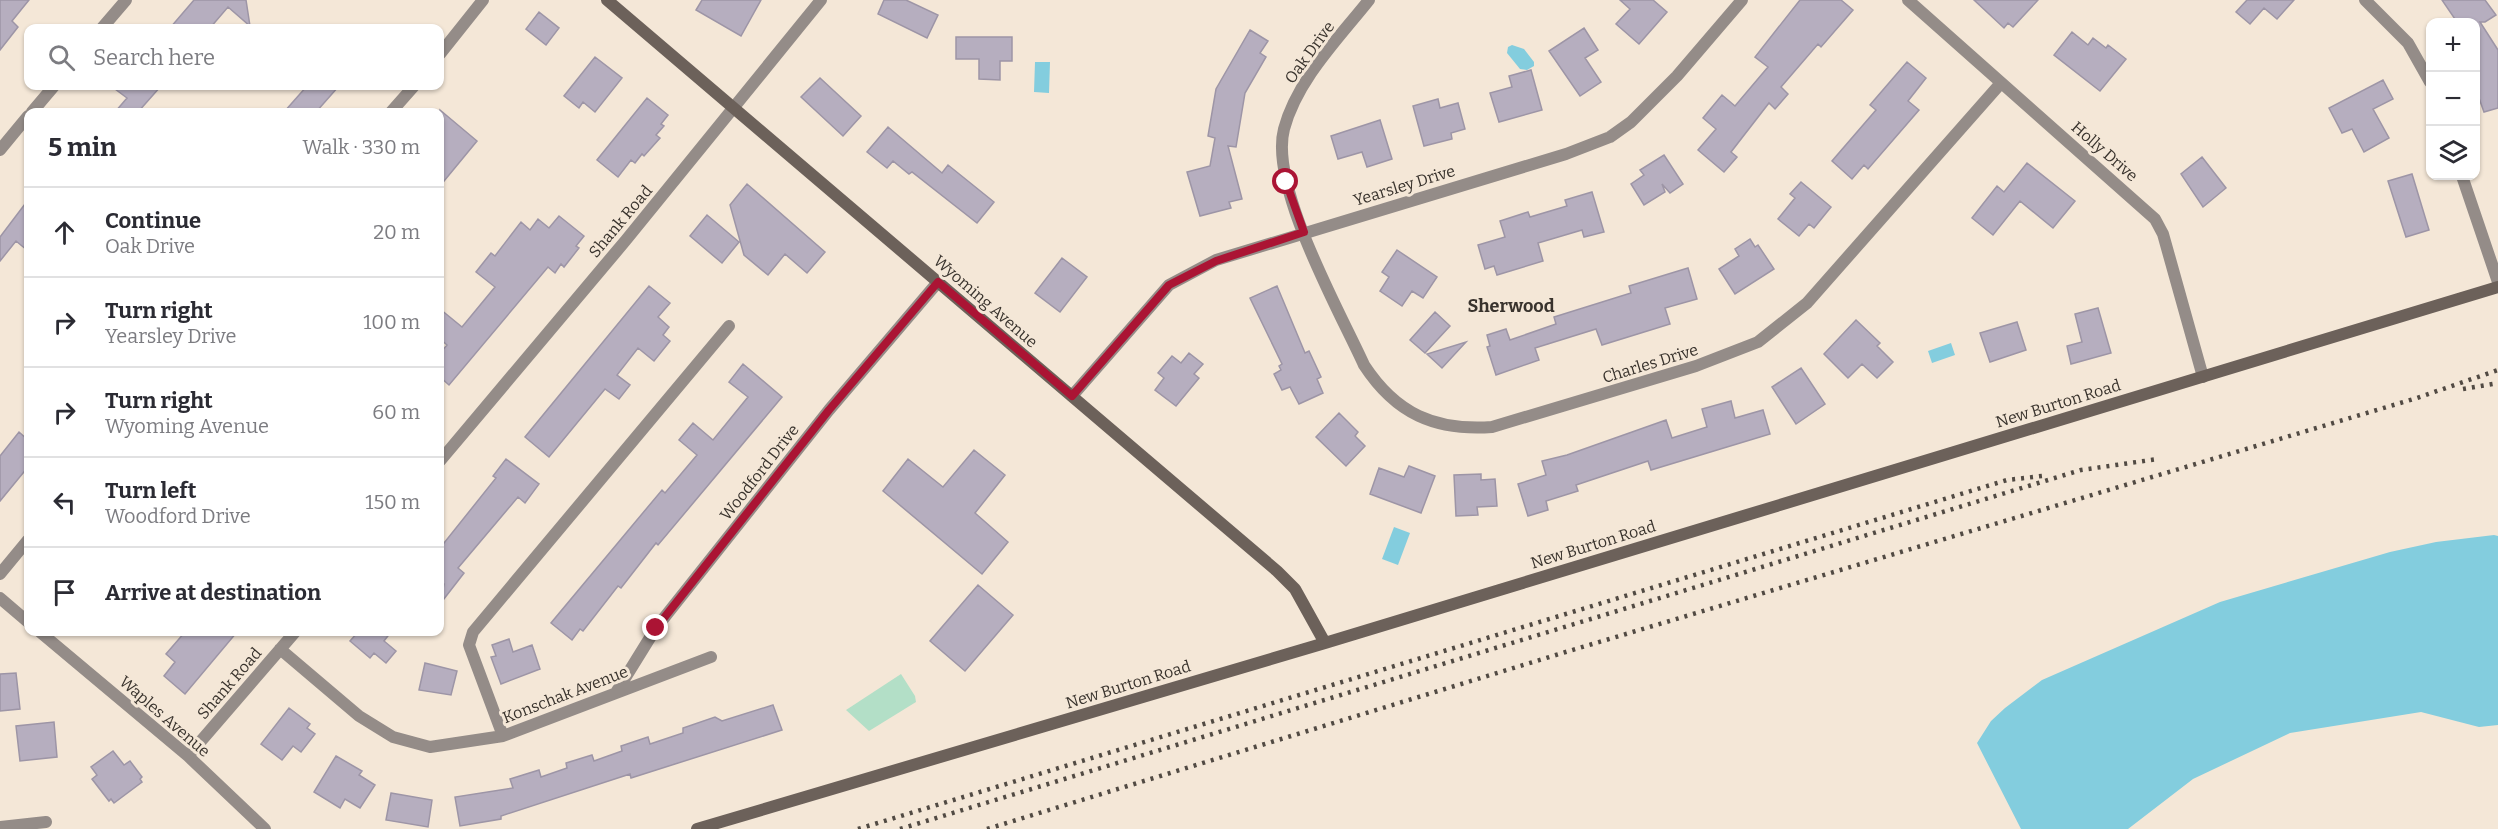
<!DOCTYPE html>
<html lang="en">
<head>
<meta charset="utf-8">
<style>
  body { margin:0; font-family:Bitter,serif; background:#f7f7f7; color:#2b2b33 }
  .controls { position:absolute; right:18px; top:18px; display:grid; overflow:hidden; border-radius:12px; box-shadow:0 2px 4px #0004 }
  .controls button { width:54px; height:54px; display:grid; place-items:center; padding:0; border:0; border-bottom:2px solid #e1e1e2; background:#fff; color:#2b2b33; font:30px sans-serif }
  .stop { position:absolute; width:18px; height:18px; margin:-14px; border:4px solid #ab1434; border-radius:50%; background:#fff }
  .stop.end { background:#ab1434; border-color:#fff; box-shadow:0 2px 6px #0008 }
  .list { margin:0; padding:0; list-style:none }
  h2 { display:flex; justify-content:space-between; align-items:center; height:78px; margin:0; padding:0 24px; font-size:26px }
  h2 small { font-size:20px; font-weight:400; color:#7c7c81 }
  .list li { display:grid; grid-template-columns:39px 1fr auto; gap:18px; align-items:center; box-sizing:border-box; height:90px; padding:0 24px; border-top:2px solid #e1e1e2 }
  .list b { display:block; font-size:22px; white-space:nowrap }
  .list p { margin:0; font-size:20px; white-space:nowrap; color:#7c7c81 }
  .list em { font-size:20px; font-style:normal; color:#7c7c81 }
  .icon { flex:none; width:33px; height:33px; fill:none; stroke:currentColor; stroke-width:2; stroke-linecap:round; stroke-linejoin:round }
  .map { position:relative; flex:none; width:2498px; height:829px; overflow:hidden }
  .search { position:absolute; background:#fff; box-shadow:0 2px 4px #0004; left:24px; top:24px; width:420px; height:66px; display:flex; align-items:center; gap:15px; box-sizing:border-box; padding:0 21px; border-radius:12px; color:#7c7c81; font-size:22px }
  .panel { position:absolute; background:#fff; box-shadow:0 2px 4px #0004; left:24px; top:108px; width:420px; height:528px; border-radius:12px }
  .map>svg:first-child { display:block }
  .green { fill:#b3dfc7 }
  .water { fill:#83cdde }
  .building { fill:#b6aebf; stroke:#9d95a6; stroke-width:1.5 }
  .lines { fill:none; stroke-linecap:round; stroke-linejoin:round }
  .street { stroke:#948c88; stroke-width:12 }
  .secondary { stroke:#6c615a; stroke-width:12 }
  .rail { stroke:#514a43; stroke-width:4.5; stroke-dasharray:3 6; stroke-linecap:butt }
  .route { stroke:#ab1434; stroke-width:8 }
  .labels { text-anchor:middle; stroke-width:6; stroke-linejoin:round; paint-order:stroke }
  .street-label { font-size:16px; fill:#39332d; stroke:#f4e7d7 }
  .neighbourhood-label { font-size:18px; font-weight:bold; fill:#39332d; stroke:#f4e7d7 }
</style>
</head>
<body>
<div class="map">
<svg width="2498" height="829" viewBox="0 0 2498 829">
  <rect width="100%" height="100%" fill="#f4e7d7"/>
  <!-- green -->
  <path class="green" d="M901,674L915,696L916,702L869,731L846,710Z"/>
  <!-- water -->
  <path class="water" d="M1512,45L1524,49L1534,62V66L1527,70L1520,69L1507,53L1508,47Z
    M1035,62H1050L1049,93L1034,92Z
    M1951,343L1955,355L1932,363L1928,351Z
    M1394,527L1410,533L1398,565L1382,559Z
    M2494,535L2498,536V725L2479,727L2421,712L2290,733L2193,779L2128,829H2021L1977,743L1991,721L2005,708L2042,680L2220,602L2390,552L2436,542Z"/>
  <!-- building -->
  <path class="building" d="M0,0H29L12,21L18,27L0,50Z
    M194,0H246L250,26L228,7L210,28H170Z
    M702,0H761L741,36L696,10Z
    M884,0H906L938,15L927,38L878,14Z
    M1620,0H1653L1667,12L1639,44L1616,24L1630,9Z
    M1800,0H1841L1853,10L1821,47L1818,44L1781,87L1788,94L1775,109L1769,103L1731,152L1737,157L1724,172L1698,150L1716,129L1703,118L1722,95L1735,106L1768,67L1755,57Z
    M1974,0H2038L2013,27L2008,23L2004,28Z
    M2247,0H2294L2277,19L2264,8L2250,24L2236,12Z
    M2442,0H2485L2496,15L2485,22H2480L2498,50V108L2484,112L2475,87V22H2457Z
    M539,12L559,28L546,45L526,29Z
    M1584,28L1598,50L1585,58L1601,82L1580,96L1549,51Z
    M1250,30L1268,41L1260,53L1266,57L1245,93L1236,147L1228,146L1242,199L1229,202L1231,208L1200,216L1187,172L1210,166L1215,138L1208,136L1216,89Z
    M2072,32L2088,45L2093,38L2106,48L2108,45L2126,59L2100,91L2054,55Z
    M956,37H1012V61H1000V80L979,79V59H956Z
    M595,57L622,78L595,112L583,102L579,108L564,96Z
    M1907,62L1926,78L1908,101L1919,110L1868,169L1864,165L1852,179L1832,161L1876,110L1870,105Z
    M1531,70L1542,110L1499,122L1490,93L1512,87L1509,76Z
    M820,78L861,116L843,136L801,97Z
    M2383,80L2393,99L2373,109L2389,138L2364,152L2352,129L2342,133L2329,108Z
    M111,86H161L138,112H115L127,98Z
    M307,86H339L316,112H284Z
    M647,98L668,115L661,124L664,126L656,135L660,138L644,156L642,154L635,163L631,160L618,177L597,160Z
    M1438,99L1440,108L1458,103L1465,129L1451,133L1452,139L1424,146L1413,106Z
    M440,110L477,141L440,186Z
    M1380,120L1392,159L1367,167L1362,152L1338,159L1331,136Z
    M888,127L942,173L948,165L994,202L977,223L912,172L909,174L893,161L887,168L867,152Z
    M1664,155L1683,184L1670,193L1662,184L1665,192L1644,205L1631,184L1644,175L1640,170Z
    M2202,157L2226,188L2203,207L2181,174Z
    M2027,163L2075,201L2053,228L2020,201L1993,235L1972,218L1997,186L2004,192Z
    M2412,174L2429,230L2406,237L2388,181Z
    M1801,182L1831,207L1814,228L1809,224L1799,236L1778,219L1795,198L1790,194Z
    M747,184L825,252L807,273L785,254L768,275L744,255L730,205Z
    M1592,192L1604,232L1584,237L1582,230L1538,243L1543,261L1497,275L1494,266L1485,269L1478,245L1505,237L1500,221L1528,212L1530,217L1567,206L1565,200Z
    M28,200V251L16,241L0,261V237Z
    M707,215L739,242L722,263L690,236Z
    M559,216L584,236L576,246L579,248L564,267L561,264L555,273L548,267L449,385L440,377V353L447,345L440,339V309L462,327L495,287L476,272L491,253L495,256L521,222L530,230L538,219L549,228Z
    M1750,239L1755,247L1758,245L1774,269L1735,294L1719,269L1739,256L1735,249Z
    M1397,250L1437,277L1423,298L1412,291L1402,306L1380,291L1389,277L1382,272Z
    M1062,258L1087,277L1060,312L1035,293Z
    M1688,268L1697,299L1665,308L1670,324L1602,345L1596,329L1535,348L1539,360L1496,375L1487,347L1490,346L1487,335L1506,329L1510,340L1556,324L1554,317L1631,293L1629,286Z
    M649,286L670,303L658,317L669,327L663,335L670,341L654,361L638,348L617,375L630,385L619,399L605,389L549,457L525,437Z
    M1277,286L1305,353L1309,351L1321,377L1317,379L1323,393L1299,404L1290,387L1282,390L1274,374L1281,370L1279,366L1282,364L1250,298Z
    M2098,308L2111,353L2071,364L2067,346L2082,342L2075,314Z
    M1435,312L1450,326L1425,353L1410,340Z
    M1856,320L1880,343L1877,346L1893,362L1877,378L1862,364L1848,378L1824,354Z
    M2017,322L2026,350L1990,362L1980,333Z
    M1466,342L1442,368L1427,354Z
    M1189,353L1203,364L1194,374L1199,378L1176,406L1155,390L1164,378L1158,373L1172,356L1181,363Z
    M743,364L782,397L658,545L656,543L621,588L618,586L583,631L580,629L572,640L551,623L662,490L665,493L697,455L679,440L693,423L713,440L748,397L729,382Z
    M1801,368L1825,404L1796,424L1772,387Z
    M1731,401L1735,418L1763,410L1770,434L1651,470L1648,461L1576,485L1578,491L1546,501L1548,510L1528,516L1518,484L1546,475L1542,461L1567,455L1666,420L1672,438L1707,427L1702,409Z
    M1339,413L1358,432L1355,436L1365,446L1346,466L1316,437Z
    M19,432L28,440V467L0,501V456Z
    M974,450L1005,475L975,513L1008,542L982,574L883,491L908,459L943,487Z
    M506,459L539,484L525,503L518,497L507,510L458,568L464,573L440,604L444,584L440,580V548L496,478L493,476Z
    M1409,466L1435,476L1421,513L1370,494L1379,468L1404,477Z
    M1481,474V480L1495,479L1497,506L1477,507L1478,515L1456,516L1454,475Z
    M978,585L1013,615L965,671L930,641Z
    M185,632H237L185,694L164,676L175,662L166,654Z
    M358,632H391L384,641L396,651L386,663L374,653L370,658L350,641Z
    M509,639L513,652L532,645L540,669L501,684L491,657L496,656L492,645Z
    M425,663L457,671L451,695L419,690Z
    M16,673L20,709L0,711V674Z
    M773,705L782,730L631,778L630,774L501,816V819L460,826L455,797L513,788L510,779L539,770L541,777L567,768L566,763L592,755L594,761L622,751L621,746L648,737L650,744L683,733V728L715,717L722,721Z
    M289,708L310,724L307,728L315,734L301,752L293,746L282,760L261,744Z
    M54,722L57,757L20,761L16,726Z
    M113,751L124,765L130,761L142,777L140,779L142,782L114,803L111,799L109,801L92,779L97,775L91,767Z
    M336,756L362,771L359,775L375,785L360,808L345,799L340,808L314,792Z
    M391,793L432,800L428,827L386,820Z"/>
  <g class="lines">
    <!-- street -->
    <path class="street" d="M1369,0C1338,39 1297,80 1284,129C1269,186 1339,310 1364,365C1396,414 1435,431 1492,427L1696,366L1758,342L1807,303L2001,83
      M1908,0L2155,219L2163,234L2203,377
      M2365,0L2408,43L2430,82
      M102,28L126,0
      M440,54L483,0
      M32,112L54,86
      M391,112L414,86
      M0,150L28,116
      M2462,176L2498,282
      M1072,396L1169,285L1216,260L1566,154L1610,137L1631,122L1677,76L1742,0
      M440,461L626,240L821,0
      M0,574L28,540
      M0,598L28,622
      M40,632L188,756L265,829
      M280,649L359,716L393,737L430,747L503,736L711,657
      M617,691L656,628L829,410L938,282
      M503,736L469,645L473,632L729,326
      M188,756L295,632
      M0,827L46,822"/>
    <!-- secondary -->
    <path class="secondary" d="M607,0L1277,571L1295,589L1325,643
      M697,829L1325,643L2498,287"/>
    <!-- rail -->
    <path class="rail" d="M2463,389L2498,383
      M858,829L2007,480L2042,476
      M900,829L2081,470L2158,459
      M987,829L1569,651L2417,398L2498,370"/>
  </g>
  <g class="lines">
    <!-- route -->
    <path class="route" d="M656,628L829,410L938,282L1072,396L1169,285L1216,261L1304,232L1286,182"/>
  </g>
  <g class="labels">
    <!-- street labels -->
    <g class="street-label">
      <text transform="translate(1309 52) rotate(-54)" y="6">Oak Drive</text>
      <text transform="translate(2105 151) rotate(41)" y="6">Holly Drive</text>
      <text transform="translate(1404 185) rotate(-17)" y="6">Yearsley Drive</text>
      <text transform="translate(620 221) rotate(-50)" y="6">Shank Road</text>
      <text transform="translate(986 301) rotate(41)" y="6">Wyoming Avenue</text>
      <text transform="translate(1650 363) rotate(-17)" y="6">Charles Drive</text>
      <text transform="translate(2058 403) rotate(-17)" y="6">New Burton Road</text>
      <text transform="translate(759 472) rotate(-52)" y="6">Woodford Drive</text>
      <text transform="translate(1593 544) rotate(-17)" y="6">New Burton Road</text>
      <text transform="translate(229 683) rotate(-49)" y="6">Shank Road</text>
      <text transform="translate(1128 684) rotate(-17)" y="6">New Burton Road</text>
      <text transform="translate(565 694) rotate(-21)" y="6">Konschak Avenue</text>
      <text transform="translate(165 716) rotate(41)" y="6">Waples Avenue</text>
    </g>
    <!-- neighbourhood labels -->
    <g class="neighbourhood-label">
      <text x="1511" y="312">Sherwood</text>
    </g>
  </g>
</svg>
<div class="controls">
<button>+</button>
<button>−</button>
<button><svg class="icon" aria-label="layers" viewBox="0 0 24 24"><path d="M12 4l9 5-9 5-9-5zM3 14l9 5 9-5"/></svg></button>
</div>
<div class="stop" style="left:1286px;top:182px"></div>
<div class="stop end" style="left:656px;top:628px"></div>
<div class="search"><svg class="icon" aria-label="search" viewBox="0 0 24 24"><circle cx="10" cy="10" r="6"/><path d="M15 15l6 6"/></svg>Search here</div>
<section class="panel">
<h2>5 min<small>Walk · 330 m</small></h2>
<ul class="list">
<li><svg class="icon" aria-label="ahead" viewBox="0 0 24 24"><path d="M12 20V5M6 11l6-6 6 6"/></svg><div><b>Continue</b><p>Oak Drive</p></div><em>20 m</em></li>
<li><svg class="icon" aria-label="right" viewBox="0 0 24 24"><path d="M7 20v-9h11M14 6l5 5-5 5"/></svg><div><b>Turn right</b><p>Yearsley Drive</p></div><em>100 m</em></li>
<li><svg class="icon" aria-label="right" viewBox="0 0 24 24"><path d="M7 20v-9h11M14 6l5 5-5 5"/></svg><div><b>Turn right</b><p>Wyoming Avenue</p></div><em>60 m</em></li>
<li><svg class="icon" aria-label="left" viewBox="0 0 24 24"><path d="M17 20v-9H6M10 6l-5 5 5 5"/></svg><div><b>Turn left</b><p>Woodford Drive</p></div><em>150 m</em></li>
<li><svg class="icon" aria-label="arrive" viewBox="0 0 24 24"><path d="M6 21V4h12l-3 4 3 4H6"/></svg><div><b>Arrive at destination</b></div></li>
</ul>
</section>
</div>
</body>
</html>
